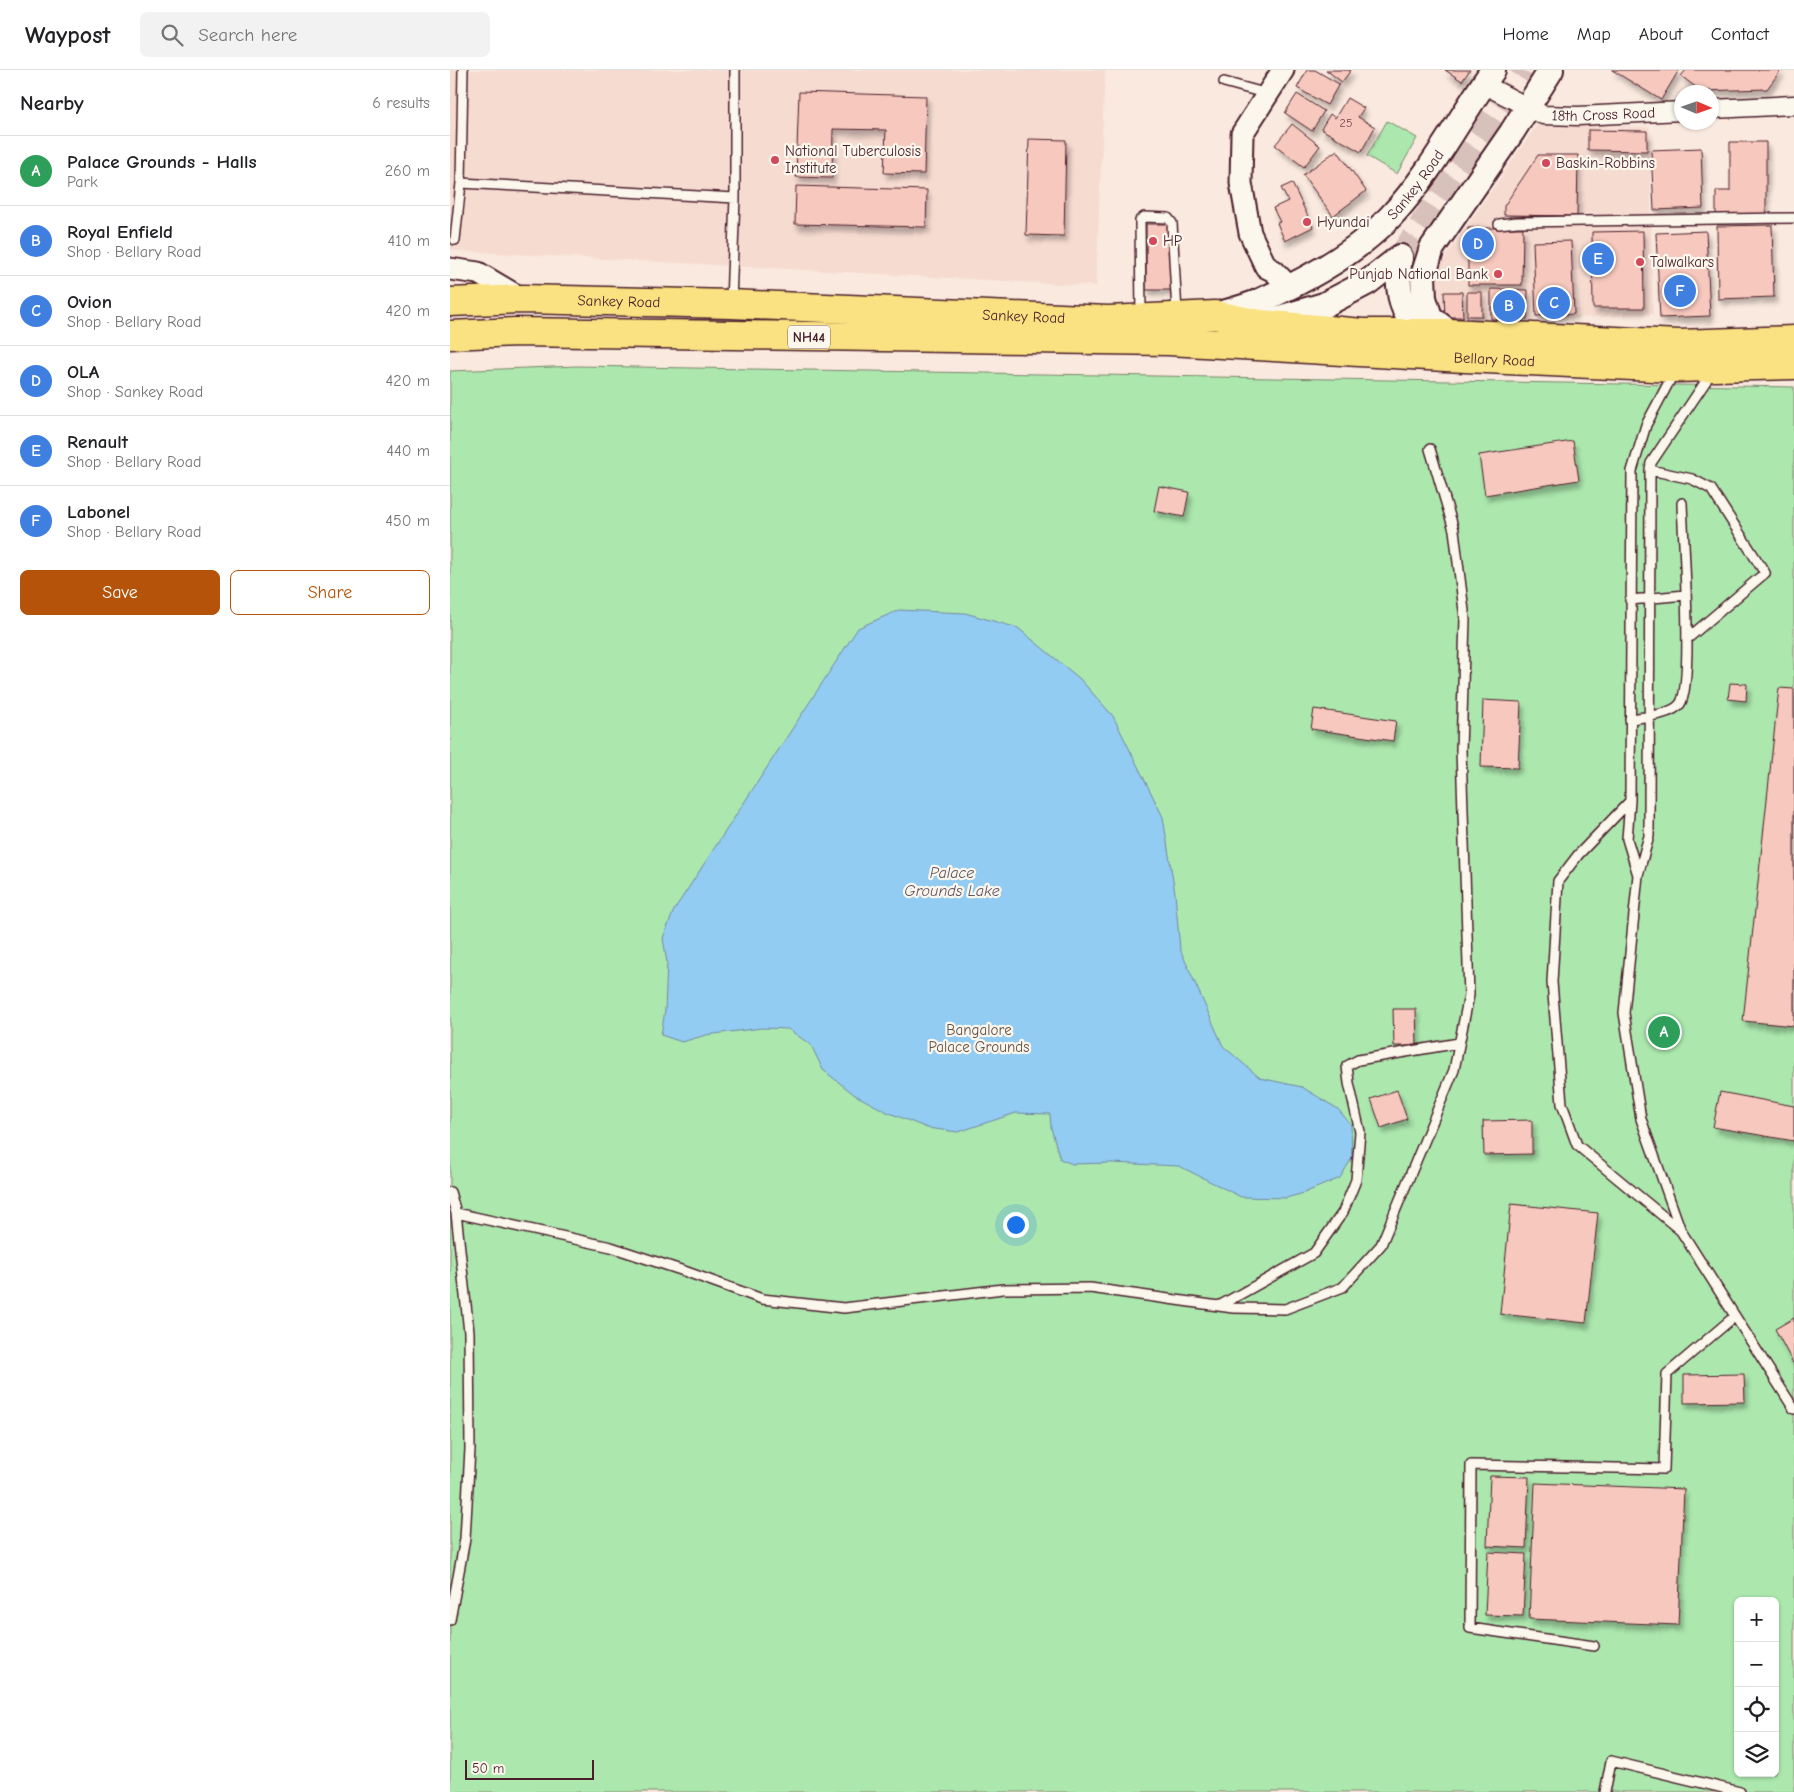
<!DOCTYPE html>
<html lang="en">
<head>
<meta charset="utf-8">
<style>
  body { margin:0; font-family:"Comic Neue",sans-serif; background:#f2f2f2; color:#202124 }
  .controls { position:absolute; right:15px; bottom:15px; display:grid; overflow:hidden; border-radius:8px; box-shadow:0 1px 4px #0004 }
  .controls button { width:45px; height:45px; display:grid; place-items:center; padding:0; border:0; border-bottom:1px solid #e0e0e0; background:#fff; color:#202124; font:25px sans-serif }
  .compass { position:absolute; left:1224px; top:15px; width:45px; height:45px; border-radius:50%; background:#fff; box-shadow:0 1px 4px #0004; rotate:92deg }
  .scale { position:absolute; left:15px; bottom:12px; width:129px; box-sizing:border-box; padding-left:5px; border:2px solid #4a1f2b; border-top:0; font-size:14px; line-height:18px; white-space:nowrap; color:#4a1f2b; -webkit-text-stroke:4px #fbf7ec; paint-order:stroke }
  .you { position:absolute; left:565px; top:1154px; width:18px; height:18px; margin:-12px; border:4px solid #fff; border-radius:50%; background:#1a73e8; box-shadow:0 0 0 8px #1a73e833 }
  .badge { display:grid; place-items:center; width:32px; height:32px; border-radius:50%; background:#b45309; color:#fff; font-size:16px; font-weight:700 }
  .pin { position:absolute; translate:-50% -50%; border:2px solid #fff; box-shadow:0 1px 5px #0006 }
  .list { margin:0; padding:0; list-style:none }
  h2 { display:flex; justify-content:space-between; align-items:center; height:65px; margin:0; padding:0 20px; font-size:21px }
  h2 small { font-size:16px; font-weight:400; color:#757577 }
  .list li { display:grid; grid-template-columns:32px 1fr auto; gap:15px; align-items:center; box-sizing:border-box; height:70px; padding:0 20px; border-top:1px solid #e0e0e0 }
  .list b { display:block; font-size:19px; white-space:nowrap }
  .list p { margin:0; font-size:16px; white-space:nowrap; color:#757577 }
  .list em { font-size:16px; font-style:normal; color:#757577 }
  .actions { display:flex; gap:10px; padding:15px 20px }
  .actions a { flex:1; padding:11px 0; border:1px solid #b45309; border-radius:8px; text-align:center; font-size:18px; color:#b45309 }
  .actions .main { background:#b45309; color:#fff }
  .icon { flex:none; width:28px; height:28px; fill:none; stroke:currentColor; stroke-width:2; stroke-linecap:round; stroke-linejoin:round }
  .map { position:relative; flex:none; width:1344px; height:1722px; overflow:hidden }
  header { display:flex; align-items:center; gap:30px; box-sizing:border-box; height:70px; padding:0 25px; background:#fff; border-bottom:1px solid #e0e0e0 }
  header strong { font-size:24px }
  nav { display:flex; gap:28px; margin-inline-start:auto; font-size:18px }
  .search { width:350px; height:45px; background:#f2f2f2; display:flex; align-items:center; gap:12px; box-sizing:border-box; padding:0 18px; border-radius:8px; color:#757577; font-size:19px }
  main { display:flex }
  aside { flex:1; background:#fff }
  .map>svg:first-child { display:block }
  .built { fill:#f6dbd1 }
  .green { fill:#ace8ae; stroke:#7b846c; fill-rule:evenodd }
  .water { fill:#92ccf2; stroke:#7587a2 }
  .building { fill:#f7c8bd; stroke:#4a1f2b; filter:url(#shadow) }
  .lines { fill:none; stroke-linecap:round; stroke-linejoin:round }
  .secondary-tunnel { stroke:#d7c1ba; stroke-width:24; stroke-dasharray:24 12; stroke-linecap:butt }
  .service-casing { stroke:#4a1f2b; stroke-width:12 }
  .minor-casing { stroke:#4a1f2b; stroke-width:21 }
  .tertiary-casing { stroke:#4a1f2b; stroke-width:25 }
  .secondary-casing { stroke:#4a1f2b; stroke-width:28 }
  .primary-casing { stroke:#4a1f2b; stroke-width:31 }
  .service { stroke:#fbf7ec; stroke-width:9 }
  .minor { stroke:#fbf7ec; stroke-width:18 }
  .tertiary { stroke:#fbf7ec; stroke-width:21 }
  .secondary { stroke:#fbf7ec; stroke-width:24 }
  .primary { stroke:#fae181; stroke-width:28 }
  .poi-dot { fill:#d1495b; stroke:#fbf7ec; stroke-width:2 }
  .labels { text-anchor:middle; stroke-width:4.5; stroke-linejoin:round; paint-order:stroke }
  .number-label { font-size:12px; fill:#754950 }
  .shield { fill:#fbf7ec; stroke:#7f6065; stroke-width:1 }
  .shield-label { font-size:14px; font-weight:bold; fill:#4a1f2b }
  .street-label { font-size:15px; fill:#4a1f2b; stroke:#fbf7ec }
  .poi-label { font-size:15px; fill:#4a1f2b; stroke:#fbf7ec; text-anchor:start }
  .park-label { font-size:15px; fill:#62514c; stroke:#fbf7ec }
  .water-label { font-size:16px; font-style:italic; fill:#605367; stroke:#fbf7ec }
</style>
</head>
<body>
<header>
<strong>Waypost</strong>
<div class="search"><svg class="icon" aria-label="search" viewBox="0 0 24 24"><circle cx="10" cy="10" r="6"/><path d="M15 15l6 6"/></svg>Search here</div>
<nav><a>Home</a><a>Map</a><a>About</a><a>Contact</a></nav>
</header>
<main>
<aside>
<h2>Nearby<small>6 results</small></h2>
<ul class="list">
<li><span class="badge" style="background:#2e9e5b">A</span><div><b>Palace Grounds - Halls</b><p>Park</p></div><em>260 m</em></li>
<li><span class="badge" style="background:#3f7fe0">B</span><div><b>Royal Enfield</b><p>Shop · Bellary Road</p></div><em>410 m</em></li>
<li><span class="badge" style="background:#3f7fe0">C</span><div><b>Ovion</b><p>Shop · Bellary Road</p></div><em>420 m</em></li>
<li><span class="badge" style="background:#3f7fe0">D</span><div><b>OLA</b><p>Shop · Sankey Road</p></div><em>420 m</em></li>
<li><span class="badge" style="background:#3f7fe0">E</span><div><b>Renault</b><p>Shop · Bellary Road</p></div><em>440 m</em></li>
<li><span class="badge" style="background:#3f7fe0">F</span><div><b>Labonel</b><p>Shop · Bellary Road</p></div><em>450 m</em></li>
</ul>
<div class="actions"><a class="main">Save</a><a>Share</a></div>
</aside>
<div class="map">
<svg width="1344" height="1722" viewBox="0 0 1344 1722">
  <defs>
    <filter id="shadow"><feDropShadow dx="3" dy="5.5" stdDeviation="2.5" flood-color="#0004"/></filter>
  </defs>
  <rect width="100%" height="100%" fill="#fae9de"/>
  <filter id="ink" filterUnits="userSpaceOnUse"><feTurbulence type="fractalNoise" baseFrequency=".02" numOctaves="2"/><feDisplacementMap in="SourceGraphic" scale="10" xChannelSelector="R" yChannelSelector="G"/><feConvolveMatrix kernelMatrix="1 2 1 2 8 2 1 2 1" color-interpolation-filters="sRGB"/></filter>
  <g filter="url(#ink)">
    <!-- built -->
    <path class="built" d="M0,0H655L646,216L9,181L0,179Z
      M1087,55L1199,57L1203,244L1024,253L988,249L983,237L984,203Z"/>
    <!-- green -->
    <path class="green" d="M937,51L967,68L947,104L917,86Z
      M127,296L1344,317V1722H0V301ZM1288,1531H1325V1703H1288Z"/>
    <!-- water -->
    <path class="water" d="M449,540L515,543L568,558L629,608L663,646L713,747L725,823L730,879L773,976L810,1008L852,1017L888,1039L901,1055L902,1088L890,1108L854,1123L836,1128L791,1127L729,1096L661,1093L622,1094L610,1089L601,1058L600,1044L566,1043L508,1062L477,1058L437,1042L405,1025L373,1000L361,975L338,959L312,958L256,965L232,972L211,965L215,940L217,893L213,868L224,840L408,558Z"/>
    <!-- building -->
    <path class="building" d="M857,0H865L889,14L877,35L847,18Z
      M876,0H901L892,12Z
      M995,0H1020L1012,11Z
      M1162,0H1229L1211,30Z
      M1236,0H1331L1317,19L1251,21L1231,6Z
      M349,22L476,26L474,104L434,103L436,60L383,59L382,108L346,107Z
      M847,24L874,41L862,61L835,43Z
      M897,28L914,38L908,47L925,57L911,82L871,59L880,44L885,48Z
      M842,54L870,76L854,97L825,75Z
      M1138,60L1197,61V81L1138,80Z
      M579,69L616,70L614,166L576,165Z
      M1280,72H1316V144H1266V121H1280Z
      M1251,78L1253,138L1204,140L1201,80Z
      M887,80L916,121L883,146L853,105Z
      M1088,85H1128L1127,146L1054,145V136Z
      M842,113L863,157L835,171L827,153L830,152L823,138L838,131L831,118Z
      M346,116L477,120L476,157L345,154Z
      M696,154H721V220H696Z
      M1322,155L1324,227L1268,229L1267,156Z
      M1018,158H1073L1072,215H1018Z
      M1193,161L1194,238H1143L1142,162Z
      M1256,161L1260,246L1210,248L1206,163Z
      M1121,171L1124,244L1086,246L1083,172Z
      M1041,219L1078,220L1077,249H1041Z
      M994,222H1012L1013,247H995Z
      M1017,222H1032V246H1017Z
      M1123,371L1129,410L1035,425L1029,385Z
      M709,416L739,422L734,447L704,441Z
      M1280,613L1297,614L1296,631L1278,629Z
      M1329,618L1344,619V956L1293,951Z
      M1033,630L1071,632L1068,698L1031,697Z
      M864,639L946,651L943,671L861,659Z
      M943,939H966L967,976H944Z
      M947,1020L957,1049L931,1058L921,1029Z
      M1270,1022L1344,1036V1071L1263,1057Z
      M1082,1050V1084L1034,1085L1033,1051Z
      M1061,1134L1148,1143L1136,1253L1050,1244Z
      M1344,1248V1295L1325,1259Z
      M1294,1304L1295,1332L1234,1333V1305Z
      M1040,1406L1079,1407L1076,1478L1037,1476Z
      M1085,1413L1234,1419L1228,1555L1079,1549Z
      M1038,1482L1076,1484L1073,1546L1035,1545Z"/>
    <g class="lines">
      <!-- secondary-tunnel -->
      <path class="secondary-tunnel" d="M950,187L1073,0"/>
      <!-- service casing -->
      <g class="service-casing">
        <path id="service" d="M774,12L818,24
          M11,113L285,128
          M1049,154L1067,152L1344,148
          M5,170L11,113L13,0
          M281,232L285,128V0
          M691,246L690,150L694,147L718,148L722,153L727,243
          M1261,300L1256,311L1201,393L1200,400L1199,766L1188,805L1174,943L1191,1049L1231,1161L1344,1339
          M1200,400L1242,409L1261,419L1315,503L1237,569
          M1180,530L1236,525
          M1180,649C1194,647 1221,645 1230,634C1244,616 1233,464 1232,433
          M1180,731L1128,785L1108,811L1102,912L1112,1034L1127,1075L1231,1161
          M1188,805L1177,769L1180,731L1182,401L1196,355L1220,310L1223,300
          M0,1122L6,1143L19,1262L20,1379L15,1469L0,1550
          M6,1143L161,1177L234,1201L312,1229L394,1238L553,1219L640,1218L783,1238L835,1239L893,1217L931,1175L1004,1000L1019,925L1011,680L1015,549L1004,460L980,379
          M769,1236L864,1183L893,1142L906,1110L910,1062L899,1013L897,996L908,990L1009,973
          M1144,1576L1020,1558L1021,1395L1214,1399L1217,1304L1285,1246
          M1155,1722L1161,1691L1290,1722"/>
      </g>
      <!-- minor casing -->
      <g class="minor-casing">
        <g id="minor">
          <path id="s1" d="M1033,14L1093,45L1128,46L1232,41"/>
          <path d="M1262,39L1344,35"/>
        </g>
      </g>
      <!-- tertiary casing -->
      <g class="tertiary-casing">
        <path id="tertiary" d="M833,0L792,64L791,113L800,163L816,197L824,201L838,216
          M0,199L28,203L72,229"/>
      </g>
      <!-- secondary casing -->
      <g class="secondary-casing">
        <g id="secondary">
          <path d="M950,187C947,204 948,231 958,246C962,252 971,258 976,263"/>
          <path id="s2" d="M765,245C780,241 797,237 812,230C857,210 907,182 941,146C980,105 1010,47 1043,0"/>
          <path d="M816,252L874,235L918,212L950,187"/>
          <path d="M1000,263L980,247L974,228L973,206L982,178L1062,62L1101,0"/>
        </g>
      </g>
      <!-- primary casing -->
      <g class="primary-casing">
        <g id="primary">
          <path id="s3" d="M0,232L72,229L281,234L658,250L765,245L810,254L913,263H1000L1229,274L1344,270"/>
          <path id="s4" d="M0,265L66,262L719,271L995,287L1224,298L1344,295"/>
        </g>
      </g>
      <!-- service -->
      <use href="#service" class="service"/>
      <!-- minor -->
      <use href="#minor" class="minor"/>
      <!-- tertiary -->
      <use href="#tertiary" class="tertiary"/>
      <!-- secondary -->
      <use href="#secondary" class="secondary"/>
      <!-- primary -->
      <use href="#primary" class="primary"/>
    </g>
  </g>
  <!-- markers -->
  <g class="poi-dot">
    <circle cx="325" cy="90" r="5"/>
    <circle cx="1096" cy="93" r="5"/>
    <circle cx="857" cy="152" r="5"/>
    <circle cx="703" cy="171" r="5"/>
    <circle cx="1190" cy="192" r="5"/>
    <circle cx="1048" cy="204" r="5"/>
  </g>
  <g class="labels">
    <!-- number labels -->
    <g class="number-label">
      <text x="896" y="57">25</text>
    </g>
    <!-- shield labels -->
    <rect class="shield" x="338" y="255.5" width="42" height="23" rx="4"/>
    <g class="shield-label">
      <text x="359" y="272">NH44</text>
    </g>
    <!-- street labels -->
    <g class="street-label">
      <text dy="5" stroke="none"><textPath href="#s1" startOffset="128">18th Cross Road</textPath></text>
      <text dy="5" stroke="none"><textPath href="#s2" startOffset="244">Sankey Road</textPath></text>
      <text dy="5" stroke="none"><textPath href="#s3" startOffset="169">Sankey Road</textPath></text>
      <text dy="5" stroke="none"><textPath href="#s3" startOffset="574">Sankey Road</textPath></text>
      <text dy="5" stroke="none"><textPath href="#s4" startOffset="1045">Bellary Road</textPath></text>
    </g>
    <!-- poi labels -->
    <g class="poi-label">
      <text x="335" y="86">National Tuberculosis<tspan x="335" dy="17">Institute</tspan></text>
      <text x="1106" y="98">Baskin-Robbins</text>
      <text x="867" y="157">Hyundai</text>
      <text x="713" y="176">HP</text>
      <text x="1200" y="197">Talwalkars</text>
      <text x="1038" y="209" text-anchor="end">Punjab National Bank</text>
    </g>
    <!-- park labels -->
    <g class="park-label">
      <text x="529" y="965">Bangalore<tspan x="529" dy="17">Palace Grounds</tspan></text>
    </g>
    <!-- water labels -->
    <g class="water-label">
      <text x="502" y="808">Palace<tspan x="502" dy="18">Grounds Lake</tspan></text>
    </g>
  </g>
</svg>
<div class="controls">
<button>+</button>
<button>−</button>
<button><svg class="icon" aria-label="locate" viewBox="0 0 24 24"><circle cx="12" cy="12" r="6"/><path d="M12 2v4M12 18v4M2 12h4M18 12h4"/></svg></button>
<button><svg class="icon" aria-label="layers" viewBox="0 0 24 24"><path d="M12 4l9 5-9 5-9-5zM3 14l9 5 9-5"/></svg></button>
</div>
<svg class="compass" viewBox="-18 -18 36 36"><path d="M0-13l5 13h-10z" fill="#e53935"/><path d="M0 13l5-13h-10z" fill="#757577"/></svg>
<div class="scale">50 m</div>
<div class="you"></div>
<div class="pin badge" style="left:1214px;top:962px;background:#2e9e5b">A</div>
<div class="pin badge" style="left:1059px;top:236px;background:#3f7fe0">B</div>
<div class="pin badge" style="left:1104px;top:233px;background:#3f7fe0">C</div>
<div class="pin badge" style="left:1028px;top:174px;background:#3f7fe0">D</div>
<div class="pin badge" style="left:1148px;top:189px;background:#3f7fe0">E</div>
<div class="pin badge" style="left:1230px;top:221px;background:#3f7fe0">F</div>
</div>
</main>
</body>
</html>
